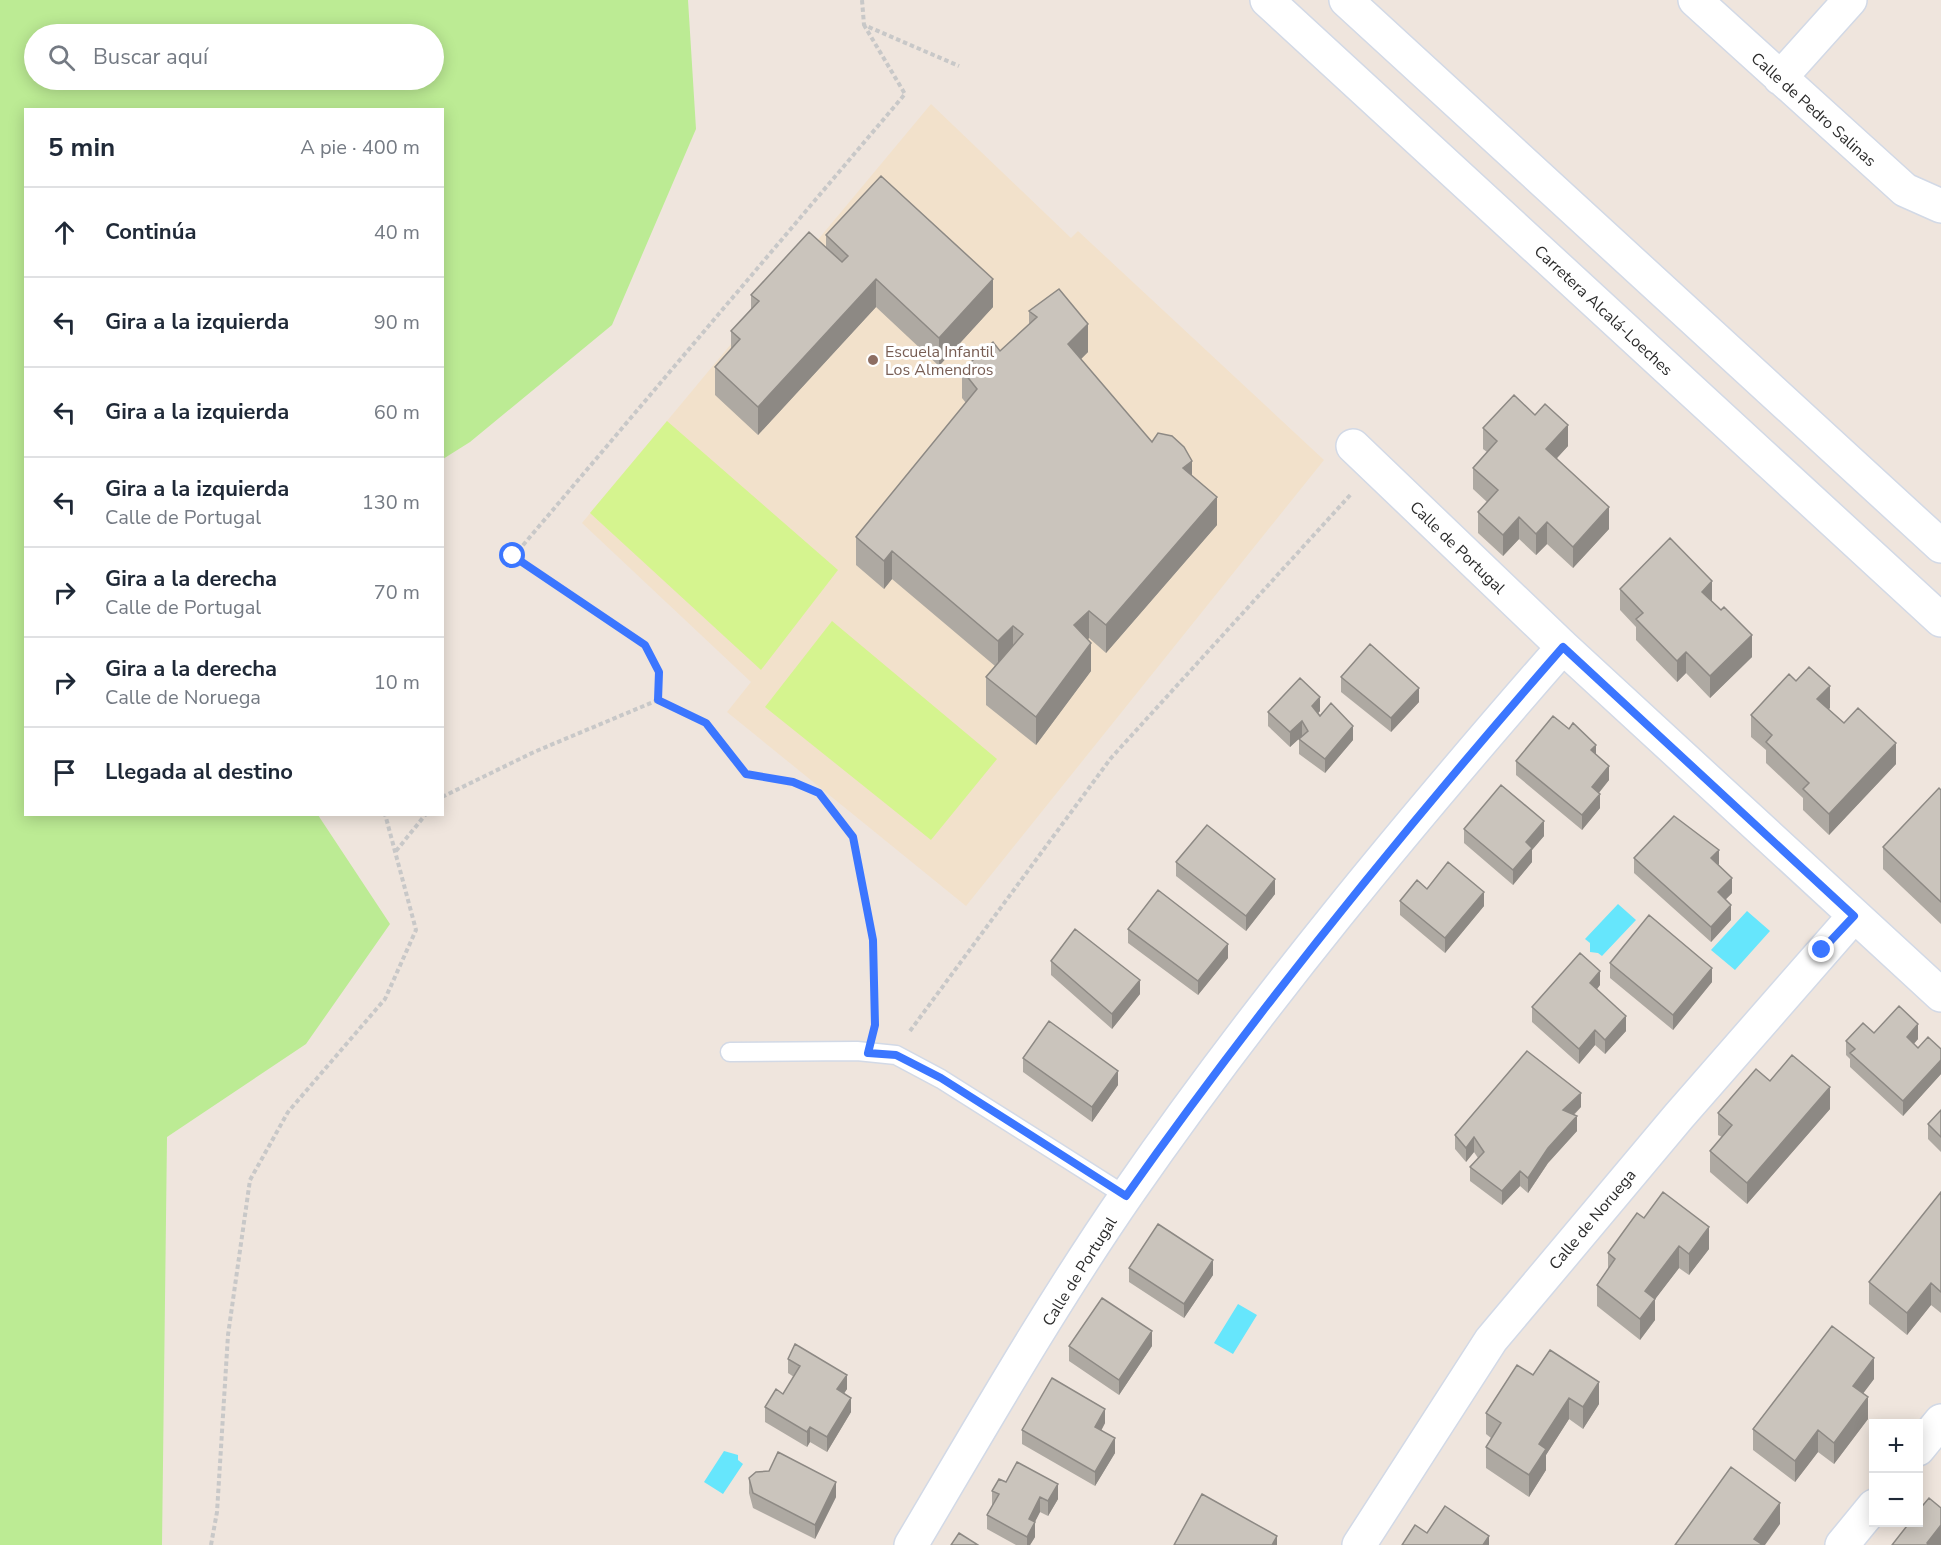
<!DOCTYPE html>
<html lang="es">
<head>
<meta charset="utf-8">
<style>
  body { margin:0; font-family:"Nunito Sans",sans-serif; background:#f6f6f7; color:#1f2937 }
  .controls { position:absolute; right:18px; bottom:18px; display:grid; overflow:hidden; border-radius:0px; box-shadow:0 3px 15px #0003 }
  .controls button { width:54px; height:54px; display:grid; place-items:center; padding:0; border:0; border-bottom:2px solid #e0e1e3; background:#fff; color:#1f2937; font:30px sans-serif }
  .stop { position:absolute; width:18px; height:18px; margin:-14px; border:4px solid #3b76ff; border-radius:50%; background:#fff }
  .stop.end { background:#3b76ff; border-color:#fff; box-shadow:0 2px 6px #0008 }
  .list { margin:0; padding:0; list-style:none }
  h2 { display:flex; justify-content:space-between; align-items:center; height:78px; margin:0; padding:0 24px; font-size:26px }
  h2 small { font-size:20px; font-weight:400; color:#747a83 }
  .list li { display:grid; grid-template-columns:39px 1fr auto; gap:18px; align-items:center; box-sizing:border-box; height:90px; padding:0 24px; border-top:2px solid #e0e1e3 }
  .list b { display:block; font-size:22px; white-space:nowrap }
  .list p { margin:0; font-size:20px; white-space:nowrap; color:#747a83 }
  .list em { font-size:20px; font-style:normal; color:#747a83 }
  .icon { flex:none; width:33px; height:33px; fill:none; stroke:currentColor; stroke-width:2; stroke-linecap:round; stroke-linejoin:round }
  .map { position:relative; flex:none; width:1941px; height:1545px; overflow:hidden }
  .search { position:absolute; background:#fff; box-shadow:0 3px 15px #0003; left:24px; top:24px; width:420px; height:66px; display:flex; align-items:center; gap:15px; box-sizing:border-box; padding:0 21px; border-radius:33px; color:#747a83; font-size:22px }
  .panel { position:absolute; background:#fff; box-shadow:0 3px 15px #0003; left:24px; top:108px; width:420px; height:708px; border-radius:0px }
  .map>svg:first-child { display:block }
  .education { fill:#f2e1cb }
  .green { fill:#bceb94; fill-rule:evenodd }
  .pitch { fill:#d5f48f }
  .water { fill:#66e6fc }
  .lines { fill:none; stroke-linecap:round; stroke-linejoin:round }
  .service-casing { stroke:#d2d9e6; stroke-width:21 }
  .minor-casing { stroke:#d2d9e6; stroke-width:36 }
  .secondary-casing { stroke:#d2d9e6; stroke-width:36 }
  .path { stroke:#c8c8c8; stroke-width:4; stroke-dasharray:4.5 3; stroke-linecap:butt }
  .service { stroke:#fff; stroke-width:18 }
  .minor { stroke:#fff; stroke-width:33 }
  .secondary { stroke:#fff; stroke-width:33 }
  .wall { fill:#aea9a2 }
  .shaded-wall { fill:#8d8984 }
  .building { fill:#cac4bc; stroke:#8d8984; stroke-width:1.5 }
  .route { stroke:#3b76ff; stroke-width:8 }
  .education-dot { fill:#8d6e63; stroke:#fff; stroke-width:2 }
  .labels { text-anchor:middle; stroke-width:6; stroke-linejoin:round; paint-order:stroke }
  .street-label { font-size:16px; fill:#2c2c2c; stroke:#fff }
  .education-label { font-size:16px; fill:#785e54; stroke:#fff; text-anchor:start }
</style>
</head>
<body>
<div class="map">
<svg width="1941" height="1545" viewBox="0 0 1941 1545">
  <rect width="100%" height="100%" fill="#efe5dd"/>
  <!-- education -->
  <path class="education" d="M931,104L1071,238L1078,231L1324,460L966,906L727,712L751,682L582,523Z"/>
  <!-- green -->
  <path class="green" d="M0,0H688L696,129L612,325L470,442L443,459L442,110H26V814L318,815L390,924L306,1044L167,1137L162,1545H0ZM34,34H434V80H34Z"/>
  <!-- pitch -->
  <path class="pitch" d="M667,421L838,570L761,670L590,513Z
    M832,621L997,759L931,840L765,707Z"/>
  <!-- water -->
  <path class="water" d="M1618,904L1636,920L1602,956L1598,953L1590,952V943L1585,939Z
    M1747,911L1770,931L1735,970L1711,950Z
    M1238,1304L1257,1315L1233,1354L1214,1343Z
    M724,1451L738,1455V1460L743,1464L723,1494L704,1482Z"/>
  <g class="lines">
    <!-- service casing -->
    <g class="service-casing">
      <path id="service" d="M730,1052L857,1051L896,1055L941,1079L1126,1196"/>
    </g>
    <!-- minor casing -->
    <g class="minor-casing">
      <path id="minor" d="M1695,0L1905,190L1941,206
        M1780,78L1850,0
        M1353,446L1563,647L1941,995
        M1918,1449L1941,1421
        M911,1545C981,1427 1050,1306 1128,1193C1260,1002 1410,822 1563,647
        M1359,1545L1491,1340L1679,1116L1854,916
        M1842,1545L1874,1506"/>
    </g>
    <!-- secondary casing -->
    <g class="secondary-casing">
      <path id="secondary" d="M1267,0L1941,620
        M1346,0L1941,546"/>
    </g>
    <!-- path -->
    <path class="path" d="M862,0L864,25L959,66
      M658,700L659,672L645,645L513,557L905,94L864,25
      M442,797L534,752L658,700L706,723L746,774L793,782L819,793L853,837L873,940L875,1026
      M396,851L426,814
      M910,1031L1111,758L1352,493
      M211,1545L217,1512L228,1335L250,1180L288,1112L385,999L416,930L385,814"/>
    <!-- service -->
    <use href="#service" class="service"/>
    <!-- minor -->
    <use href="#minor" class="minor"/>
    <!-- secondary -->
    <use href="#secondary" class="secondary"/>
  </g>
  <!-- wall -->
  <path class="wall" d="M826,235L993,307L939,366L876,307L758,435L715,395V367L731,349V331L751,309V295L826,248Z
    M1029,311L1088,352L1081,359L1152,442L1192,476L1217,525L1106,653L1089,638L1088,640L1091,671L1036,745L986,705V677L995,666L892,579L884,589L856,565V537L966,403L962,398V370L1000,351L1029,324Z
    M1483,428L1568,446L1557,458L1609,529L1573,568L1547,544L1536,555L1519,539L1503,556L1478,533V512L1487,502L1473,489V468L1487,452L1483,449Z
    M1620,589L1712,602L1752,657L1710,698L1686,673L1677,682L1636,640V627L1620,610Z
    M1341,677L1419,702L1391,732L1341,692Z
    M1796,681L1830,708L1828,709L1844,723L1896,764L1829,835L1803,810V798L1766,763V750L1751,737V715Z
    M1320,711L1318,713L1320,716L1353,740L1325,773L1299,754V739L1302,736L1290,747L1268,726V712Z
    M1596,755L1609,780L1599,793L1600,808L1582,830L1516,775V761Z
    M1941,790V924L1883,869V847Z
    M1464,829L1544,836L1532,850V862L1513,885L1464,843Z
    M1634,858L1719,864L1718,865L1732,893L1725,900L1731,920L1711,942L1634,873Z
    M1176,862L1275,894L1246,931L1176,876Z
    M1427,889L1484,906L1445,953L1400,915V901Z
    M1128,929L1228,958L1198,995L1128,943Z
    M1051,961L1140,994L1112,1029L1051,975Z
    M1610,963L1712,982L1673,1030L1610,978Z
    M1600,985L1597,989L1626,1031L1605,1054L1595,1045L1579,1064L1532,1022V1007Z
    M1918,1039L1914,1044L1918,1048L1941,1049V1074L1903,1116L1850,1067V1059L1846,1055V1041Z
    M1023,1058L1118,1085L1092,1122L1023,1072Z
    M1770,1081L1830,1109L1747,1204L1710,1172V1151L1722,1137L1718,1135V1113Z
    M1581,1107L1574,1115L1577,1131L1548,1163L1528,1193L1520,1186L1502,1205L1470,1181V1167L1478,1158L1474,1152L1466,1162L1455,1149V1135Z
    M1941,1110V1152L1928,1139V1124Z
    M1941,1192V1313L1931,1305L1907,1335L1869,1304V1282Z
    M1644,1218L1709,1249L1689,1275L1679,1268L1655,1299V1320L1640,1340L1597,1306V1285L1608,1270V1253Z
    M1129,1268L1213,1275L1184,1318L1129,1282Z
    M1069,1346H1152L1119,1395L1069,1361Z
    M788,1359L847,1389L844,1393L851,1412L827,1452L810,1442L807,1447L765,1422V1407L783,1394L794,1377L788,1373Z
    M1533,1375L1599,1404L1583,1429L1569,1419L1546,1455V1470L1529,1497L1486,1468V1447L1491,1438L1486,1434V1413Z
    M1874,1379L1863,1393L1868,1419L1834,1464L1818,1452L1795,1482L1753,1450V1429Z
    M1105,1423L1101,1431L1115,1453L1095,1486L1022,1444V1430Z
    M749,1478L836,1497L815,1539L753,1508L749,1493Z
    M1006,1482L1058,1499L1048,1516L1040,1512L1035,1522V1537L1030,1545H1016L987,1529V1515L992,1506V1491Z"/>
  <!-- shaded-wall -->
  <path class="shaded-wall" d="M876,279V307L758,435V407Z
    M993,279V307L939,366V338Z
    M1088,324V352L1068,372V344Z
    M1568,425V446L1546,470V449Z
    M1192,461V488L1183,468Z
    M1217,497V525L1106,653V625Z
    M1609,507V529L1573,568V547Z
    M1519,517V539L1503,556V535Z
    M1547,522V544L1536,555V534Z
    M892,551V579L884,589V561Z
    M1712,581V602L1702,592Z
    M1089,611V638L1074,653V625Z
    M1013,626V654L998,669V641Z
    M1752,635V657L1710,698V676Z
    M1091,643V671L1036,745V717Z
    M1686,652V673L1677,682V661Z
    M1830,686V708L1817,721V699Z
    M1419,688V702L1391,732V718Z
    M1320,697V711L1312,720V706Z
    M1302,721V736L1290,747V732Z
    M1353,726V740L1325,773V759Z
    M1896,743V764L1829,835V814Z
    M1596,745V760L1591,750Z
    M1609,766V780L1592,801V787Z
    M1600,794V808L1582,830V815Z
    M1544,821V836L1532,850V862L1513,885V870L1526,842Z
    M1719,850V864L1711,872V858Z
    M1732,878V893L1718,907V892Z
    M1275,879V894L1246,931V916Z
    M1484,892V906L1445,953V938Z
    M1731,905V920L1711,942V927Z
    M1228,944V958L1198,995V981Z
    M1712,968V982L1673,1030V1015Z
    M1600,971V985L1590,998V983Z
    M1140,980V994L1112,1029V1014Z
    M1626,1016V1031L1605,1054V1040Z
    M1918,1024V1039L1907,1051V1037Z
    M1595,1030V1045L1579,1064V1049Z
    M1941,1060V1074L1903,1116V1101Z
    M1118,1071V1085L1092,1122V1107Z
    M1830,1087V1109L1747,1204V1183Z
    M1581,1093V1107L1563,1125V1110Z
    M1577,1116V1131L1548,1163L1528,1193V1178L1548,1148Z
    M1474,1137V1152L1466,1162V1148Z
    M1520,1171V1186L1502,1205V1191Z
    M1709,1227V1249L1689,1275V1254Z
    M1679,1246V1268L1653,1302L1655,1299V1320L1640,1340V1319L1645,1291Z
    M1213,1260V1275L1184,1318V1304Z
    M1931,1283V1305L1907,1335V1313Z
    M1152,1331V1346L1119,1395V1380Z
    M1874,1358V1379L1853,1407V1386Z
    M847,1375V1389L837,1404V1389Z
    M1599,1382V1404L1583,1429V1407Z
    M1868,1397V1419L1834,1464V1443Z
    M851,1398V1412L827,1452V1437Z
    M1569,1398V1419L1546,1455V1470L1529,1497V1475L1539,1444Z
    M1105,1409V1423L1095,1442V1427Z
    M810,1427V1442L807,1447V1432Z
    M1818,1430V1452L1795,1482V1461Z
    M1115,1438V1453L1095,1486V1472Z
    M836,1482V1497L815,1539V1525Z
    M1058,1484V1499L1048,1516V1501Z
    M1040,1497V1512L1029,1533V1519Z
    M1780,1503V1524L1765,1545H1754V1539Z
    M1035,1522V1537L1030,1545H1027V1537Z
    M1941,1525V1545H1927V1543Z
    M1277,1536V1545H1272Z
    M1489,1536V1545H1483Z"/>
  <!-- building -->
  <path class="building" d="M881,176L993,279L939,338L876,279L758,407L715,367L740,339L731,331L759,301L751,295L809,232L842,262L848,256L826,235Z
    M1059,289L1088,324L1068,344L1152,442L1158,433L1172,436L1184,447L1192,461L1183,468L1217,497L1106,625L1089,611L1074,625L1091,643L1036,717L986,677L1023,634L1013,626L998,641L892,551L884,561L856,537L977,389L962,370L993,342L1000,351L1037,317L1029,311Z
    M1514,395L1535,415L1545,404L1568,425L1546,449L1609,507L1573,547L1547,522L1536,534L1519,517L1503,535L1478,512L1498,490L1473,468L1497,441L1483,428Z
    M1670,538L1712,581L1702,592L1721,610L1724,607L1752,635L1710,676L1686,652L1677,661L1636,619L1643,613L1620,589Z
    M1370,644L1419,688L1391,718L1341,677Z
    M1809,667L1830,686L1817,699L1844,723L1858,708L1896,743L1829,814L1803,789L1809,783L1766,742L1772,735L1751,715L1789,674L1796,681Z
    M1300,678L1320,697L1312,706L1320,716L1331,703L1353,726L1325,759L1299,739L1308,731L1302,721L1290,732L1268,712Z
    M1553,716L1569,729L1573,723L1596,745L1591,750L1609,766L1592,787L1600,794L1582,815L1516,761Z
    M1501,785L1544,821L1526,842L1532,848L1513,870L1464,829Z
    M1939,788L1941,790V902L1883,847Z
    M1674,816L1719,850L1711,858L1732,878L1718,892L1731,905L1711,927L1634,858Z
    M1207,825L1275,879L1246,916L1176,862Z
    M1448,862L1484,892L1445,938L1400,901L1417,880L1427,889Z
    M1158,890L1228,944L1198,981L1128,929Z
    M1649,915L1712,968L1673,1015L1610,963Z
    M1075,929L1140,980L1112,1014L1051,961Z
    M1580,953L1600,971L1590,983L1626,1016L1605,1040L1595,1030L1579,1049L1532,1007Z
    M1899,1006L1918,1024L1907,1037L1918,1048L1928,1037L1941,1049V1060L1903,1101L1850,1053L1855,1049L1846,1041L1863,1023L1874,1033Z
    M1049,1021L1118,1071L1092,1107L1023,1058Z
    M1527,1051L1581,1093L1563,1110L1577,1116L1548,1148L1528,1178L1520,1171L1502,1191L1470,1167L1484,1152L1474,1137L1466,1148L1455,1135Z
    M1792,1055L1830,1087L1747,1183L1710,1151L1732,1125L1718,1113L1756,1069L1770,1081Z
    M1941,1110V1137L1928,1124Z
    M1663,1192L1709,1227L1689,1254L1679,1246L1645,1291L1655,1299L1640,1319L1597,1285L1615,1259L1608,1253L1637,1213L1644,1218Z
    M1941,1192V1292L1931,1283L1907,1313L1869,1282Z
    M1158,1224L1213,1260L1184,1304L1129,1268Z
    M1102,1298L1152,1331L1119,1380L1069,1346Z
    M1832,1326L1874,1358L1853,1386L1868,1397L1834,1443L1818,1430L1795,1461L1753,1429Z
    M795,1344L847,1375L837,1389L851,1398L827,1437L810,1427L807,1432L765,1407L776,1389L783,1394L800,1366L788,1359Z
    M1550,1350L1599,1382L1583,1407L1569,1398L1539,1444L1546,1449L1529,1475L1486,1447L1501,1423L1486,1413L1517,1365L1533,1375Z
    M1052,1378L1105,1409L1095,1427L1115,1438L1095,1472L1022,1430Z
    M778,1452L836,1482L815,1525L753,1493L749,1478L756,1472L769,1471Z
    M1017,1462L1058,1484L1048,1501L1040,1497L1029,1519L1035,1522L1027,1537L987,1515L999,1494L992,1491L999,1479L1006,1482Z
    M1731,1467L1780,1503L1754,1539L1763,1545H1675Z
    M1202,1494L1277,1536L1272,1545H1174Z
    M1929,1498L1941,1508V1525L1927,1543L1929,1545H1892L1910,1522H1918V1511Z
    M1445,1506L1489,1536L1483,1545H1402L1415,1525L1427,1533Z
    M959,1533L978,1545H951Z"/>
  <g class="lines">
    <!-- route -->
    <path class="route" d="M513,556L645,645L659,672L658,700L706,723L746,774L793,782L819,793L853,837L873,940L875,1025L868,1053L896,1055L941,1078L1126,1196C1261,1005 1409,823 1563,647L1854,916L1822,950"/>
  </g>
  <!-- markers -->
  <circle class="education-dot" cx="873" cy="360" r="6"/>
  <g class="labels">
    <!-- street labels -->
    <g class="street-label">
      <text transform="translate(1814 109) rotate(42)" y="6">Calle de Pedro Salinas</text>
      <text transform="translate(1604 310) rotate(43)" y="6">Carretera Alcalá-Loeches</text>
      <text transform="translate(1458 547) rotate(44)" y="6">Calle de Portugal</text>
      <text transform="translate(1592 1219) rotate(-50)" y="6">Calle de Noruega</text>
      <text transform="translate(1079 1271) rotate(-58)" y="6">Calle de Portugal</text>
    </g>
    <!-- education labels -->
    <g class="education-label">
      <text x="885" y="357">Escuela Infantil<tspan x="885" dy="18">Los Almendros</tspan></text>
    </g>
  </g>
</svg>
<div class="controls">
<button>+</button>
<button>−</button>
</div>
<div class="stop" style="left:513px;top:556px"></div>
<div class="stop end" style="left:1822px;top:950px"></div>
<div class="search"><svg class="icon" aria-label="search" viewBox="0 0 24 24"><circle cx="10" cy="10" r="6"/><path d="M15 15l6 6"/></svg>Buscar aquí</div>
<section class="panel">
<h2>5 min<small>A pie · 400 m</small></h2>
<ul class="list">
<li><svg class="icon" aria-label="ahead" viewBox="0 0 24 24"><path d="M12 20V5M6 11l6-6 6 6"/></svg><div><b>Continúa</b></div><em>40 m</em></li>
<li><svg class="icon" aria-label="left" viewBox="0 0 24 24"><path d="M17 20v-9H6M10 6l-5 5 5 5"/></svg><div><b>Gira a la izquierda</b></div><em>90 m</em></li>
<li><svg class="icon" aria-label="left" viewBox="0 0 24 24"><path d="M17 20v-9H6M10 6l-5 5 5 5"/></svg><div><b>Gira a la izquierda</b></div><em>60 m</em></li>
<li><svg class="icon" aria-label="left" viewBox="0 0 24 24"><path d="M17 20v-9H6M10 6l-5 5 5 5"/></svg><div><b>Gira a la izquierda</b><p>Calle de Portugal</p></div><em>130 m</em></li>
<li><svg class="icon" aria-label="right" viewBox="0 0 24 24"><path d="M7 20v-9h11M14 6l5 5-5 5"/></svg><div><b>Gira a la derecha</b><p>Calle de Portugal</p></div><em>70 m</em></li>
<li><svg class="icon" aria-label="right" viewBox="0 0 24 24"><path d="M7 20v-9h11M14 6l5 5-5 5"/></svg><div><b>Gira a la derecha</b><p>Calle de Noruega</p></div><em>10 m</em></li>
<li><svg class="icon" aria-label="arrive" viewBox="0 0 24 24"><path d="M6 21V4h12l-3 4 3 4H6"/></svg><div><b>Llegada al destino</b></div></li>
</ul>
</section>
</div>
</body>
</html>
